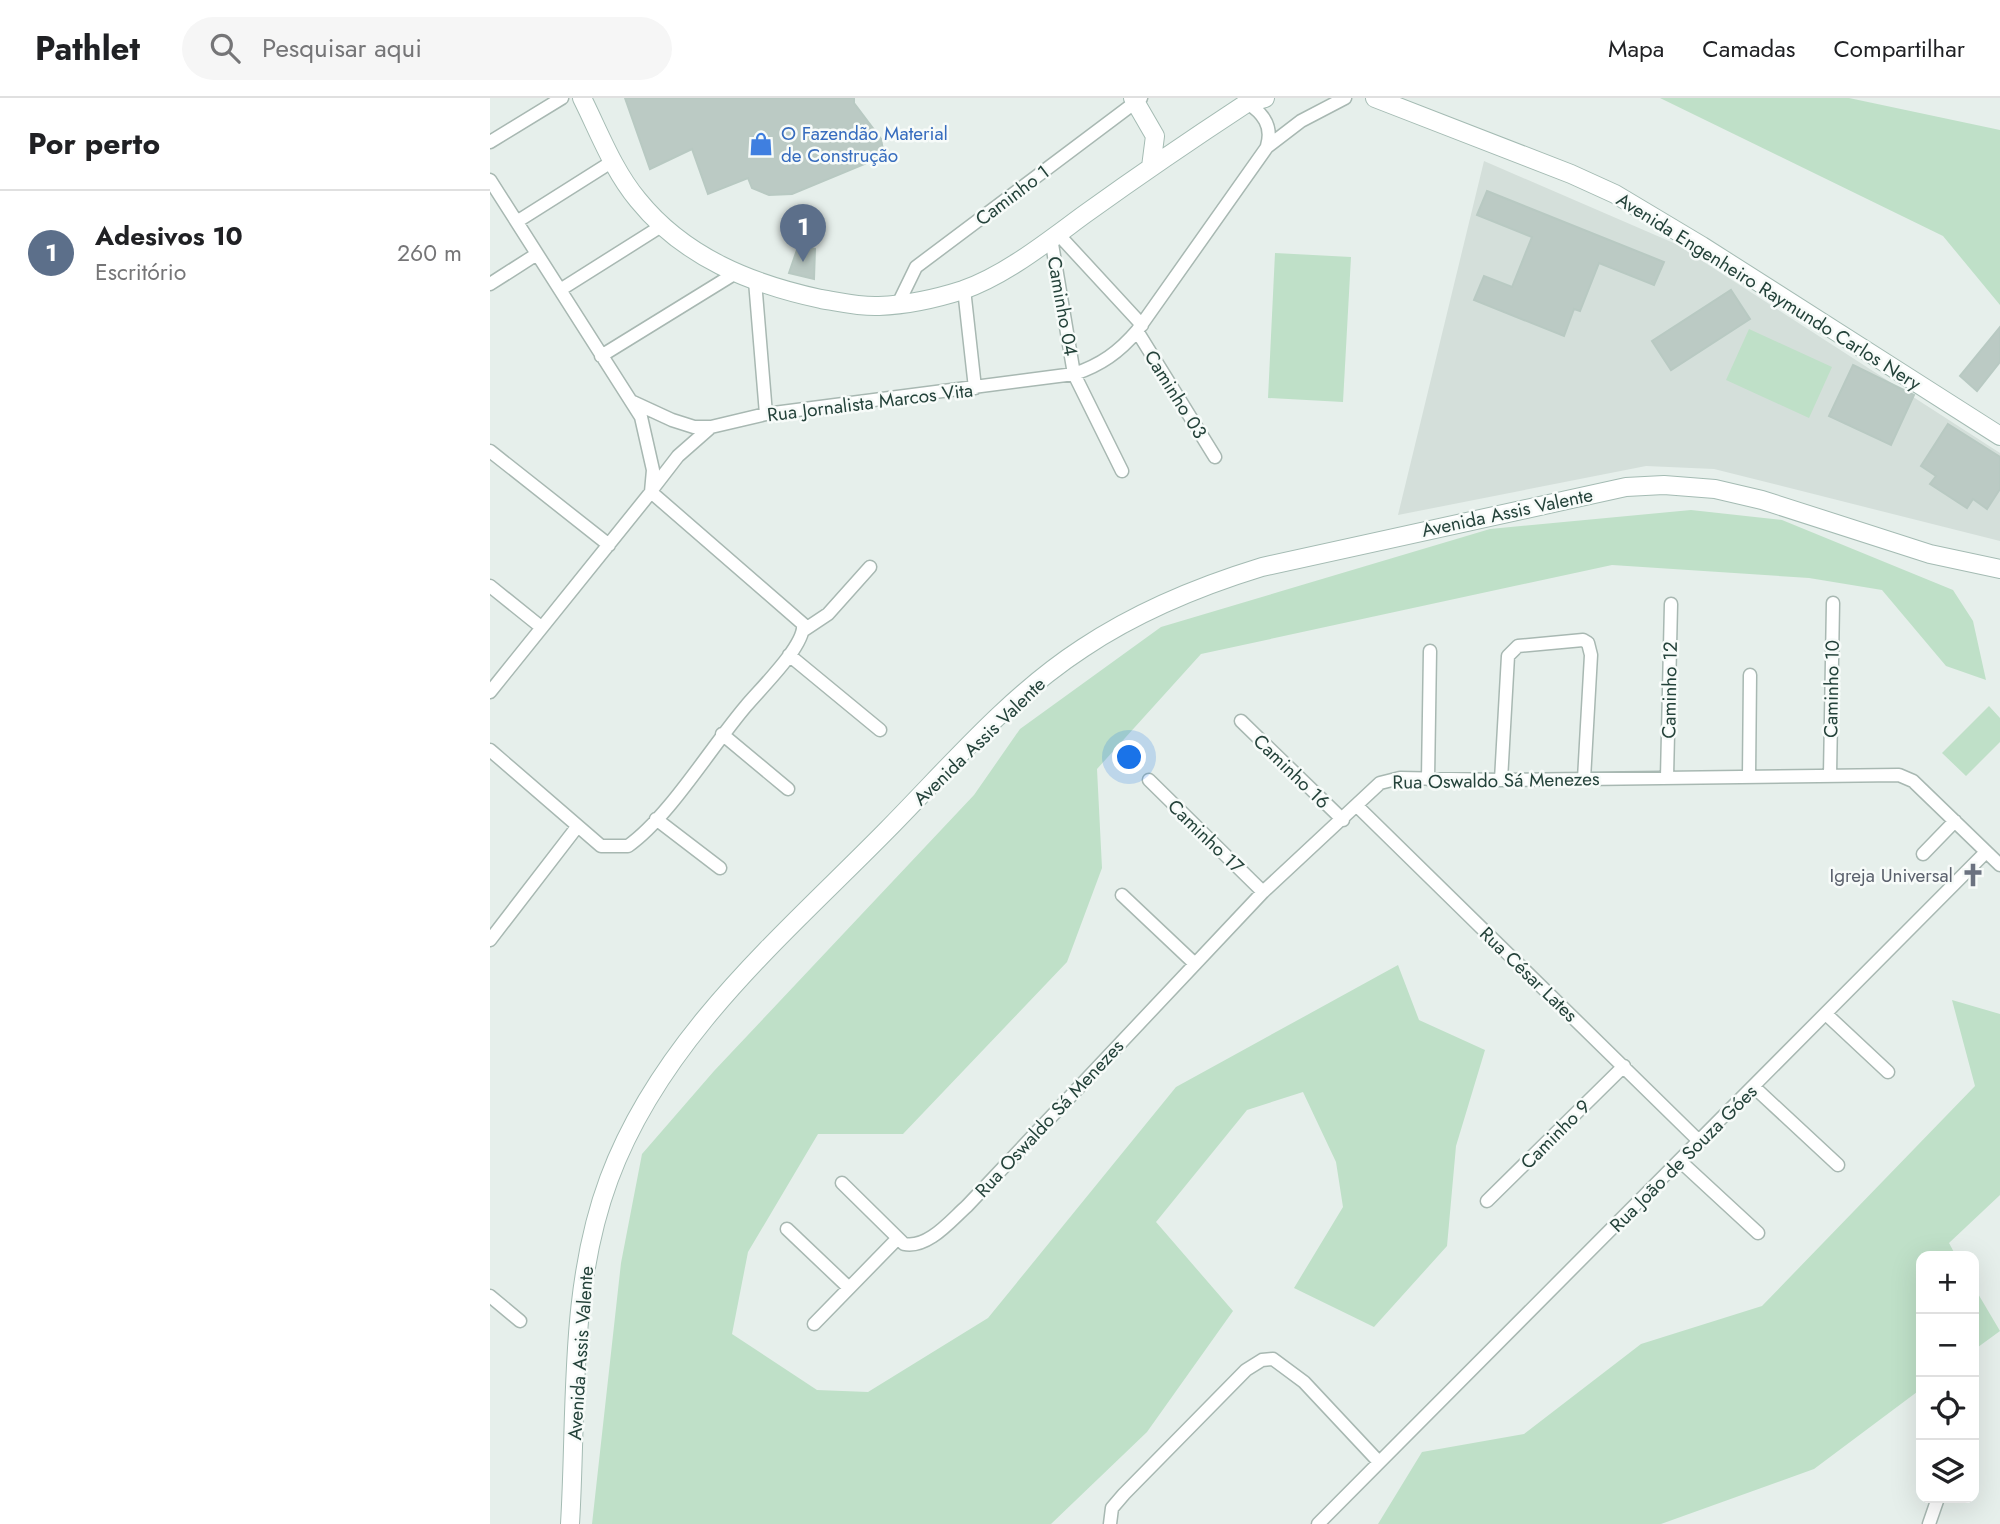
<!DOCTYPE html>
<html lang="pt">
<head>
<meta charset="utf-8">
<style>
  body { margin:0; font-family:Jost,sans-serif; background:#f6f6f6; color:#202124 }
  .controls { position:absolute; right:21px; bottom:21px; display:grid; overflow:hidden; border-radius:14px; box-shadow:0 7px 28px #0002 }
  .controls button { width:63px; height:63px; display:grid; place-items:center; padding:0; border:0; border-bottom:2px solid #e0e0e0; background:#fff; color:#202124; font:35px sans-serif }
  .you { position:absolute; left:640px; top:660px; width:24px; height:24px; margin:-18px; border:5px solid #fff; border-radius:50%; background:#1a73e8; box-shadow:0 0 0 10px #1a73e833 }
  .badge { display:grid; place-items:center; width:46px; height:46px; border-radius:50%; background:#db2777; color:#fff; font-size:23px; font-weight:700 }
  .pin { position:absolute; translate:-50% -58px; filter:drop-shadow(0 2px 4px #0008) }
  .pin::after { content:''; position:absolute; top:37px; width:24px; height:21px; background:inherit; clip-path:polygon(0 0,100% 0,50% 100%) }
  .list { margin:0; padding:0; list-style:none }
  h2 { display:flex; justify-content:space-between; align-items:center; height:91px; margin:0; padding:0 28px; font-size:30px }
  h2 small { font-size:23px; font-weight:400; color:#757577 }
  .list li { display:grid; grid-template-columns:46px 1fr auto; gap:21px; align-items:center; box-sizing:border-box; height:126px; padding:0 28px; border-top:2px solid #e0e0e0 }
  .list b { display:block; font-size:26px; white-space:nowrap }
  .list p { margin:0; font-size:23px; white-space:nowrap; color:#757577 }
  .list em { font-size:23px; font-style:normal; color:#757577 }
  .icon { flex:none; width:38px; height:38px; fill:none; stroke:currentColor; stroke-width:2; stroke-linecap:round; stroke-linejoin:round }
  .map { position:relative; flex:none; width:1510px; height:1426px; overflow:hidden }
  header { display:flex; align-items:center; gap:42px; box-sizing:border-box; height:98px; padding:0 35px; background:#fff; border-bottom:2px solid #e0e0e0 }
  header strong { font-size:33px }
  nav { display:flex; gap:38px; margin-inline-start:auto; font-size:24px }
  .search { width:490px; height:63px; background:#f6f6f6; display:flex; align-items:center; gap:18px; box-sizing:border-box; padding:0 24px; border-radius:38px; color:#757577; font-size:26px }
  main { display:flex }
  aside { flex:1; background:#fff }
  .map>svg:first-child { display:block }
  .built { fill:#d4dfda }
  .green { fill:#bfe0c8 }
  .building { fill:#bbcac4; stroke:#b8c9c2; stroke-width:2 }
  .lines { fill:none; stroke-linecap:round; stroke-linejoin:round }
  .street-casing { stroke:#a8b8b2; stroke-width:15 }
  .secondary-casing { stroke:#a4bbb3; stroke-width:20 }
  .street { stroke:#fff; stroke-width:12 }
  .secondary { stroke:#fff; stroke-width:18 }
  .labels { text-anchor:middle; stroke-width:5; stroke-linejoin:round; paint-order:stroke }
  .shop-label { font-size:19px; fill:#366cbe; stroke:#f7fbf9; text-anchor:start }
  .street-label { font-size:19px; fill:#24423a; stroke:#f7fbf9 }
  .worship-label { font-size:19px; fill:#5b616d; stroke:#f7fbf9; text-anchor:end }
</style>
</head>
<body>
<header>
<strong>Pathlet</strong>
<div class="search"><svg class="icon" aria-label="search" viewBox="0 0 24 24"><circle cx="10" cy="10" r="6"/><path d="M15 15l6 6"/></svg>Pesquisar aqui</div>
<nav><a>Mapa</a><a>Camadas</a><a>Compartilhar</a></nav>
</header>
<main>
<aside>
<h2>Por perto<small></small></h2>
<ul class="list">
<li><span class="badge" style="background:#5c6f8a">1</span><div><b>Adesivos 10</b><p>Escritório</p></div><em>260 m</em></li>
</ul>
</aside>
<div class="map">
<svg width="1510" height="1426" viewBox="0 0 1510 1426">
  <rect width="100%" height="100%" fill="#e6efeb"/>
  <!-- built -->
  <path class="built" d="M994,63L1186,146L1510,355V443L1224,371L1156,368L908,417Z"/>
  <!-- green -->
  <path class="green" d="M1170,0H1359L1510,32V207L1453,138Z
    M785,155L861,159L853,304L778,300Z
    M1259,231L1342,269L1319,320L1236,282Z
    M1201,412L1292,422L1463,492L1483,523L1496,582L1456,568L1392,492L1319,480L1122,467L711,556L607,671L612,770L577,864L413,1036H328L258,1154L242,1236L327,1292L378,1294L498,1220L686,989L908,867L929,922L995,952L966,1048L957,1148L884,1229L804,1190L853,1109L846,1064L813,994L757,1012L666,1124L743,1213L657,1334L561,1426H102L131,1165L152,1056L224,973L484,697L530,631L671,529L1000,431Z
    M1499,608L1510,620V644L1476,678L1452,655Z
    M1462,902L1510,916V1097L1459,1145L1466,1158H1431V1291L1324,1371L1171,1426H888L932,1354L1034,1336L1151,1246L1272,1208L1485,988Z
    M1484,1189L1510,1233L1484,1252Z"/>
  <!-- building -->
  <path class="building" d="M135,0H364V5L391,41L394,58L302,96L279,97L262,90L258,80L218,96L202,51L160,71Z
    M997,93L1174,164L1164,187L1109,165L1090,213L1084,211L1074,238L984,202L994,178L1022,189L1042,139L987,117Z
    M308,149L325,151L324,181L299,175Z
    M1241,192L1260,221L1181,272L1162,243Z
    M1510,229V264L1487,293L1470,278Z
    M1363,267L1424,297L1401,347L1339,318Z
    M1458,326L1510,359V391L1497,411L1483,401L1477,410L1440,386L1446,378L1431,368Z"/>
  <g class="lines">
    <!-- street casing -->
    <g class="street-casing">
      <path id="street" d="M757,5C773,15 783,28 777,48
        M0,44L72,0
        M0,82L151,319L163,372L161,394
        M28,123L123,63
        M568,136L652,227
        M561,140L584,276L632,373
        M265,183L276,316
        M0,186L47,156
        M474,191L485,290
        M70,192L173,127
        M408,206L426,169L651,0
        M647,233L725,359
        M111,258L244,176
        M143,304L182,322L204,329H221L276,316L584,276C611,267 629,254 647,233L777,49L811,23L855,0
        M0,353L119,447
        M161,393L188,358L221,329
        M0,488L51,529
        M314,532L338,516L380,469
        M299,557L390,632
        M0,594L161,394L313,526C316,547 270,591 256,608C221,649 179,719 138,748H111L0,652
        M751,623L853,722
        M232,636L298,691
        M1340,677L1343,505
        M1177,679L1181,506
        M1259,679L1260,577
        M938,681L940,553
        M659,682L773,794
        M1011,682L1018,558L1028,548L1093,542L1098,545L1101,557L1094,681
        M867,708L1210,1044
        M166,721L230,770
        M1433,756L1465,723
        M632,797L704,865
        M0,842L87,729
        M1336,916L1398,974
        M1264,989L1348,1067
        M1190,1063L1268,1135
        M352,1085L414,1146C438,1151 461,1122 477,1108L773,794L890,685L910,680L1011,682L1409,677L1423,683L1510,767
        M997,1103L1134,968
        M297,1131L358,1189
        M0,1198L30,1223
        M324,1226L407,1141
        M620,1426L622,1410L634,1396L756,1272L772,1262L783,1261L814,1284L888,1363
        M828,1426L1496,754
        M1439,1426L1448,1400"/>
    </g>
    <!-- secondary casing -->
    <g class="secondary-casing">
      <path id="secondary" d="M92,0C109,34 123,72 148,102C194,159 261,186 331,201C350,204 370,209 389,208C416,207 448,200 473,192C516,177 558,143 595,116C648,78 702,41 757,5L775,0
        M643,0L665,38L661,69
        M885,0L1081,76L1125,96L1212,148L1510,338
        M80,1426C87,1311 78,1191 119,1081C172,938 295,836 398,731C460,668 519,598 593,550C647,514 710,488 772,469L1136,389L1174,387L1225,391L1272,402L1440,456L1510,471"/>
    </g>
    <!-- street -->
    <use href="#street" class="street"/>
    <!-- secondary -->
    <use href="#secondary" class="secondary"/>
  </g>
  <!-- icons -->
  <defs>
    <g id="shop-bare" transform="scale(1.89)"><path d="M-5-2.5h2.3a2.7 3.5 0 0 1 5.4 0H5L5.5 6h-11ZM-1.5-2.5h3a1.5 2.3 0 0 0-3 0Z" fill="#3f7fe0" stroke="#f7fbf9" stroke-width="2.5" paint-order="stroke"/></g>
    <g id="church-bare" transform="scale(1.89)"><path d="M-1.2-6h2.4v3.5h3.3v2.4h-3.3V6h-2.4V-.1h-3.3v-2.4h3.3Z" fill="#6b7280" stroke="#f7fbf9" stroke-width="2.5" paint-order="stroke"/></g>
  </defs>
  <g fill-rule="evenodd">
    <use href="#shop-bare" x="271" y="46"/>
    <use href="#church-bare" x="1483" y="777"/>
  </g>
  <g class="labels">
    <!-- shop labels -->
    <g class="shop-label">
      <text x="291" y="42">O Fazendão Material<tspan x="291" dy="22">de Construção</tspan></text>
    </g>
    <!-- street labels -->
    <g class="street-label">
      <text transform="translate(522 97) rotate(-37)" y="7">Caminho 1</text>
      <text transform="translate(1279 193) rotate(32)" y="7">Avenida Engenheiro Raymundo Carlos Nery</text>
      <text transform="translate(573 208) rotate(80)" y="7">Caminho 04</text>
      <text transform="translate(686 296) rotate(58)" y="7">Caminho 03</text>
      <text transform="translate(380 304) rotate(-7)" y="7">Rua Jornalista Marcos Vita</text>
      <text transform="translate(1017 414) rotate(-12)" y="7">Avenida Assis Valente</text>
      <text transform="translate(1341 591) rotate(-89)" y="7">Caminho 10</text>
      <text transform="translate(1179 592) rotate(-89)" y="7">Caminho 12</text>
      <text transform="translate(489 643) rotate(-44)" y="7">Avenida Assis Valente</text>
      <text transform="translate(802 673) rotate(44)" y="7">Caminho 16</text>
      <text transform="translate(1006 682) rotate(-1)" y="7">Rua Oswaldo Sá Menezes</text>
      <text transform="translate(716 738) rotate(44)" y="7">Caminho 17</text>
      <text transform="translate(1039 876) rotate(44)" y="7">Rua César Lates</text>
      <text transform="translate(559 1020) rotate(-47)" y="7">Rua Oswaldo Sá Menezes</text>
      <text transform="translate(1065 1036) rotate(-45)" y="7">Caminho 9</text>
      <text transform="translate(1193 1060) rotate(-45)" y="7">Rua João de Souza Góes</text>
      <text transform="translate(90 1255) rotate(-86)" y="7">Avenida Assis Valente</text>
    </g>
    <!-- worship labels -->
    <g class="worship-label">
      <text x="1463" y="784">Igreja Universal</text>
    </g>
  </g>
</svg>
<div class="controls">
<button>+</button>
<button>−</button>
<button><svg class="icon" aria-label="locate" viewBox="0 0 24 24"><circle cx="12" cy="12" r="6"/><path d="M12 2v4M12 18v4M2 12h4M18 12h4"/></svg></button>
<button><svg class="icon" aria-label="layers" viewBox="0 0 24 24"><path d="M12 4l9 5-9 5-9-5zM3 14l9 5 9-5"/></svg></button>
</div>
<div class="you"></div>
<div class="pin badge" style="left:313px;top:164px;background:#5c6f8a">1</div>
</div>
</main>
</body>
</html>
